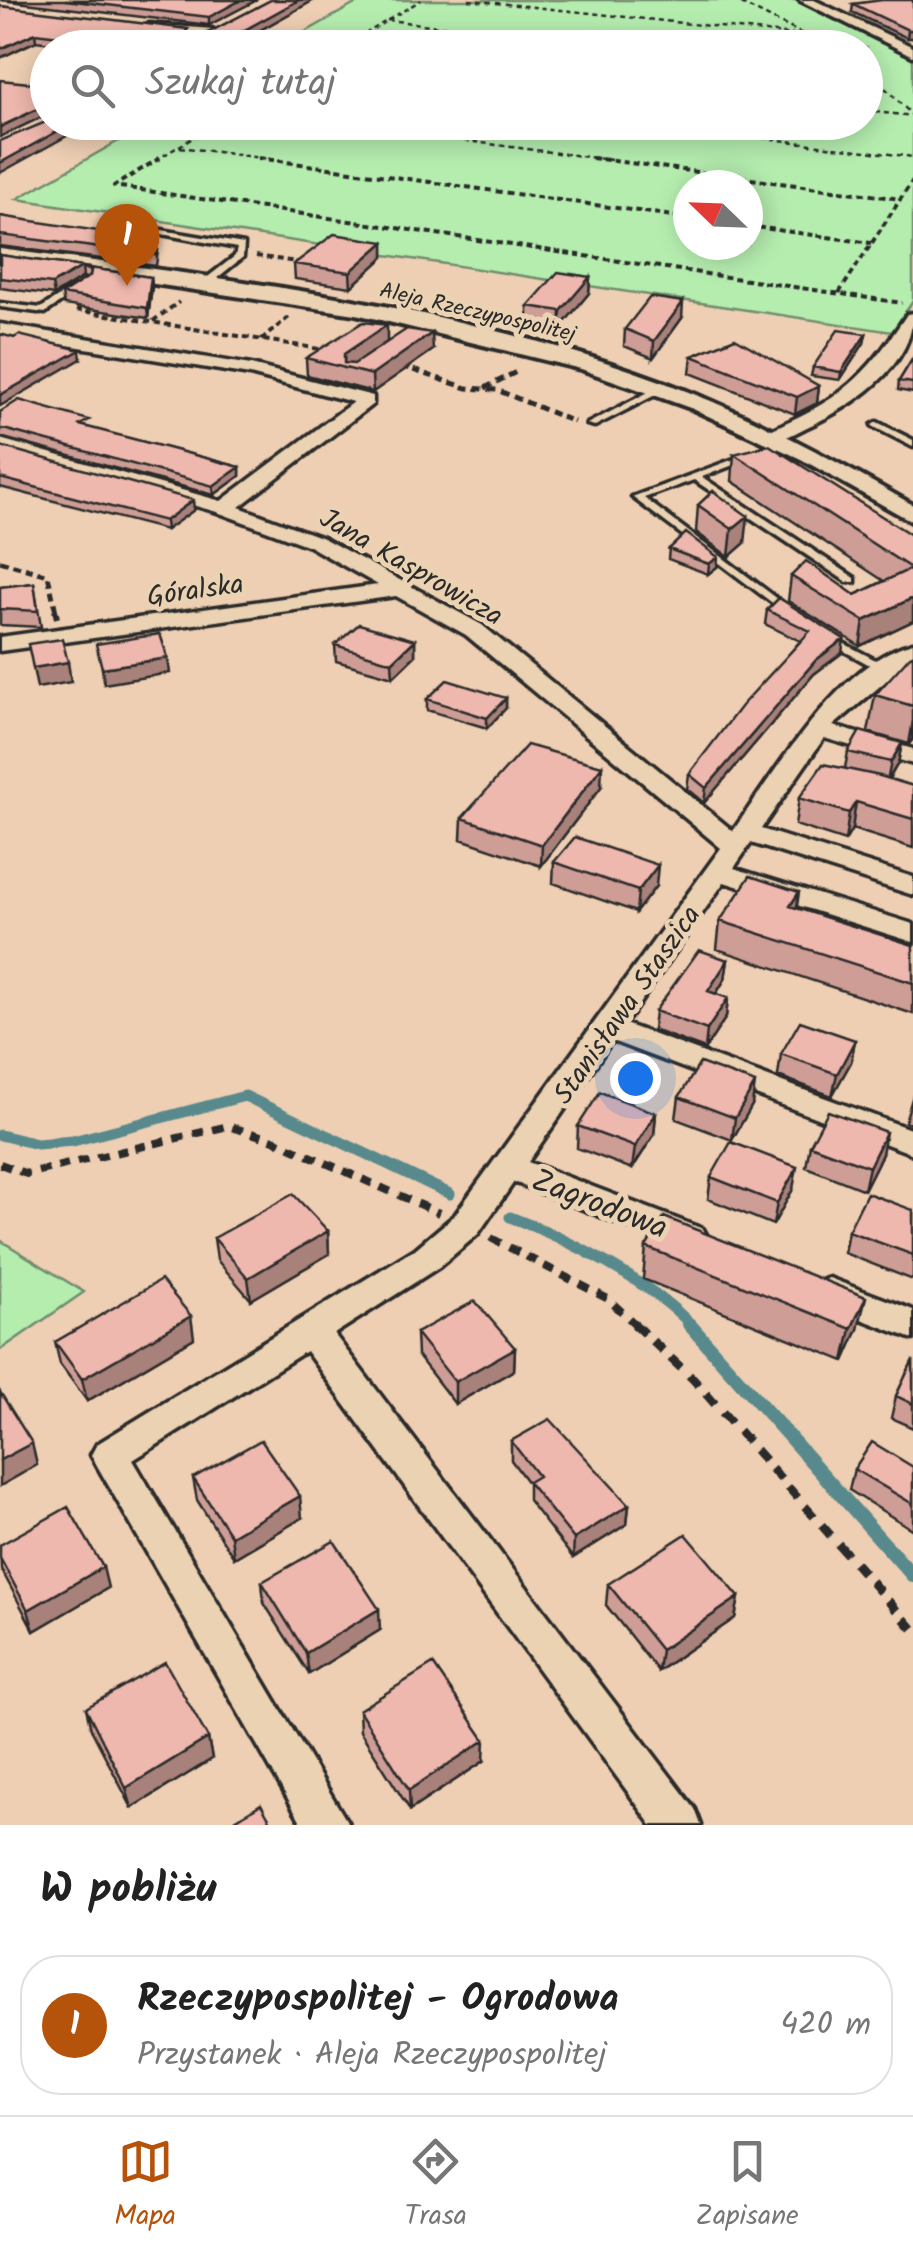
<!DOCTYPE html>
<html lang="pl">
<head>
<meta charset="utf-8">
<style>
  body { margin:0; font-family:Kalam,sans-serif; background:#f2f2f2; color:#222 }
  .compass { position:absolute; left:673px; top:170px; width:90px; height:90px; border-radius:50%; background:#fff; box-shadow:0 5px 25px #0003; rotate:293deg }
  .you { position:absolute; left:635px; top:1078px; width:35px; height:35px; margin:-25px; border:8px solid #fff; border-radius:50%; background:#1a73e8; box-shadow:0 0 0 15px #1a73e833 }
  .badge { display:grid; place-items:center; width:65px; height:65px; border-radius:50%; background:#b45309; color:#fff; font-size:32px; font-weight:700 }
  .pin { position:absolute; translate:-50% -82px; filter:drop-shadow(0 2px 5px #0008) }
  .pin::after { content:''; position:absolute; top:52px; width:35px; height:30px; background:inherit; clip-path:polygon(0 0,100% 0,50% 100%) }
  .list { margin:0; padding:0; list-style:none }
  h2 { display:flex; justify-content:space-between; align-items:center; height:130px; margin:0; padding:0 40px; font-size:42px }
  h2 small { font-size:32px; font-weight:400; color:#767676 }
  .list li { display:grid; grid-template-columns:65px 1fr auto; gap:30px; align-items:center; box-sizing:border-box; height:140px; margin:0 20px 20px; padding:0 20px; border:2px solid #e0e0e0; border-radius:40px }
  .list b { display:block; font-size:38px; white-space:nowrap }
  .list p { margin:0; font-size:32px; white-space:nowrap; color:#767676 }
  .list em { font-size:32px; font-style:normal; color:#767676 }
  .icon { flex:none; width:55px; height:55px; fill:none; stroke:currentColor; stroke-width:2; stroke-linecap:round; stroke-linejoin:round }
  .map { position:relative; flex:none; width:913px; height:1825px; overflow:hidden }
  .search { position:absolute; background:#fff; box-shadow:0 5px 25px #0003; left:30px; right:30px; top:30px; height:110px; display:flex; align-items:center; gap:25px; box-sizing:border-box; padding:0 35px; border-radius:55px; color:#767676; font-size:38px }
  .sheet { height:290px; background:#fff }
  nav { display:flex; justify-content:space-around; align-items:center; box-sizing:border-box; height:140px; border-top:2px solid #e0e0e0; background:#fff; font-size:28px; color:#767676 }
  nav a { display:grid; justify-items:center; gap:5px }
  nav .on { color:#b45309 }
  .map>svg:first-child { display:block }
  .green { fill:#b5edaf; stroke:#708c6d; stroke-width:2.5; fill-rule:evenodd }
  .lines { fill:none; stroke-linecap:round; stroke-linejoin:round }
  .stream-far1 { stroke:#58898c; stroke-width:11 }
  .stream { stroke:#58898c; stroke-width:14 }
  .service-casing { stroke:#2b2b2b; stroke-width:7 }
  .minor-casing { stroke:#2b2b2b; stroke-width:7 }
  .tertiary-casing { stroke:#2b2b2b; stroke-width:8 }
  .path-far5 { stroke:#2b2b2b; stroke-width:2.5; stroke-dasharray:5 4; stroke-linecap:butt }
  .path-far4 { stroke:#2b2b2b; stroke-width:4; stroke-dasharray:6 4; stroke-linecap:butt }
  .path-far3 { stroke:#2b2b2b; stroke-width:5; stroke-dasharray:8 5; stroke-linecap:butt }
  .path-far2 { stroke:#2b2b2b; stroke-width:6; stroke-dasharray:9 6; stroke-linecap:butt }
  .path-far1 { stroke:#2b2b2b; stroke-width:8; stroke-dasharray:11 9; stroke-linecap:butt }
  .path { stroke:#2b2b2b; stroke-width:9; stroke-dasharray:14 11; stroke-linecap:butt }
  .service { fill:#ead2b2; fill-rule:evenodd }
  .minor { fill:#ead2b2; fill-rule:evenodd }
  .tertiary { fill:#ead2b2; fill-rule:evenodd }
  .wall { fill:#ce9e96; stroke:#2b2b2b; stroke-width:2.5 }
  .shaded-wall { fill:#a7817a; stroke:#2b2b2b; stroke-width:2.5 }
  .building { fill:#efb8ae; stroke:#2b2b2b; stroke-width:2.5 }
  .labels { text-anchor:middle; stroke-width:10; stroke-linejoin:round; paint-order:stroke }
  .far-street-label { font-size:22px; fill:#2b2b2b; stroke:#ead2b2 }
  .street-label { font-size:28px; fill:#2b2b2b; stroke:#ead2b2 }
  .near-street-label { font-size:32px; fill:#2b2b2b; stroke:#ead2b2 }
</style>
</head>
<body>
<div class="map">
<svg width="913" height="1825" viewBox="0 0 913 1825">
  <rect width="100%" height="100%" fill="#eecfb3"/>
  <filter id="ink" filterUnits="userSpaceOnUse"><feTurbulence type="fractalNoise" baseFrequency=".01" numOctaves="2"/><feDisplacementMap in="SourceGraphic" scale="20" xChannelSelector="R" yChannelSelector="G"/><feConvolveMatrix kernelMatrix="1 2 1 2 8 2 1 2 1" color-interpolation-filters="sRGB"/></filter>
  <g filter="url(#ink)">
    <!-- green -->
    <path class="green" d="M362,0H798L907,54L913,59V301L892,332L17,199L150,123L866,122V48L279,47ZM688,185H748V245H688Z
      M0,1240L84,1292L0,1350Z"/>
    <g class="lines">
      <!-- stream-far1 -->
      <path class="stream-far1" d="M0,1135L37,1144L73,1141L245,1096L450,1194
        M510,1217C564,1237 653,1283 692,1326"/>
      <!-- stream -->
      <path class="stream" d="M689,1324L913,1576"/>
      <!-- service casing -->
      <g class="service-casing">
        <path id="service" d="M126,224L244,244L243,257L206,287H200V283L235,256L237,248L129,228L125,226Z
          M73,287L80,289L45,313L0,307V303L41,308Z
          M662,385L665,386V390L595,426L587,424Z
          M877,422L913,440V447L874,427L872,425Z
          M785,440L793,442L702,477L855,578V582H847L694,480L644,498L791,609V613L787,614L632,497Z
          M830,636L887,666L889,668L887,670H879L826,641L824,639Z"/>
      </g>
      <!-- minor casing -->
      <g class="minor-casing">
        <path id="minor" d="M799,0H814L913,47V56Z
          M149,24L212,29L218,33L212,37L153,29Z
          M913,313C913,368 850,408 805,428C793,434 782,441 768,439V431C842,398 863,381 907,314Z
          M0,324L251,365L373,396V404L239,507L323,538L482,625L733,831C775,772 840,661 913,643V658L833,726L913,749V764L824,738L761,829L913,877V895L751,843L734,868L913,924V942L724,882L625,1024L913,1130V1154L612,1041L528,1162L703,1229L708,1238L703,1247L691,1251L679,1247L514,1182L478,1234L439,1267L334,1334L695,1809L701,1825H652L306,1351L133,1460L349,1825H303L91,1455L97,1444L415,1249L454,1216L721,848L466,635L396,596L0,651V637L378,585L309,546L217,512L0,451V439L221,501L353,402L250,375L0,334Z
          M829,1278L913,1310V1339L817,1302L812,1292L817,1282Z"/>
      </g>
      <!-- tertiary casing -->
      <g class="tertiary-casing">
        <path id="tertiary" d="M0,249C238,280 487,307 711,401C781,431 847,467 913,505V522L801,459L693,409L581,369L356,314L0,261Z"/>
      </g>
      <!-- path-far5 -->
      <path class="path-far5" d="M469,0L812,37
        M733,0L831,48
        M387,20L629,48
        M243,37L334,48
        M342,48L421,0
        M866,69L913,116
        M866,111L913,116
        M322,122L611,160
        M638,122L913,157
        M180,147L276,160
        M156,160L219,122"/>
      <!-- path-far4 -->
      <path class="path-far4" d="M160,158L114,186L902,303
        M258,158L688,218
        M592,158L901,199
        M748,226L871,243
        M256,256L303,263
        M839,293L913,180
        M76,310L326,350
        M153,321L179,302
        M261,340L289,317"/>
      <!-- path-far3 -->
      <path class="path-far3" d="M401,366L467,388L497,390L574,422
        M485,388L518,371
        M0,561L48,575L56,612"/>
      <!-- path-far2 -->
      <path class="path-far2" d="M55,610L57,618"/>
      <!-- path-far1 -->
      <path class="path-far1" d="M0,1164L27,1174L228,1126L274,1140L439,1213
        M491,1238L608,1299L637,1326"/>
      <!-- path -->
      <path class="path" d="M634,1324L693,1379L913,1629"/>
      <!-- service -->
      <use href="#service" class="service"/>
      <!-- minor -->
      <use href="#minor" class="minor"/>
      <!-- tertiary -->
      <use href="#tertiary" class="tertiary"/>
    </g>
    <!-- wall -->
    <path class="wall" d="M0,0H257L209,25Z
      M271,0H314L228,48H88L36,41L0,58V6L189,38L192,41Z
      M913,0V38H907L852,12L853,4Z
      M0,216L158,250L156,266L0,246Z
      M384,242V257L351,287L295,279L294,264Z
      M0,255L151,277L152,287L148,318L64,305L62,294L86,278L83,277L54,295L0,288Z
      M590,277L589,293L560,328L528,323V306Z
      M682,318L653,358L624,346L625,329Z
      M866,334L864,343L840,380L811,376L813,367Z
      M387,341L433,350L373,392L307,375L306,358Z
      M692,356L819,386L817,403L795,414L690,373Z
      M913,358V393L898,390L899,381Z
      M0,412L90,428L240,467V476L214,495L0,437Z
      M0,446L194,510L166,530L0,487Z
      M734,454L913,536V621L860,646L788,601L791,576L855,595L884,581L732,481Z
      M713,491L745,543L729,557L696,532L698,505Z
      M669,549L717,567L708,574L668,559Z
      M34,583L41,627L0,625V587Z
      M779,598L842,653L814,674L704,803L687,789L689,774L800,641L765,624L767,610Z
      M415,640V656L393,677L336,661L335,645Z
      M913,655V739L909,744L868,732L875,695Z
      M506,698V708L487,728L427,710V699Z
      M902,743L898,763L889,779L913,786V848L852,829L845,841L795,825L799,798L845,768L848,752Z
      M601,787L541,866L461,839L462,818Z
      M554,862L656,886L636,912L553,883Z
      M796,908L913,945V1014L717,949L720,921Z
      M728,960L725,979L716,994L728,998L726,1017L705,1049L653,1030L655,1011Z
      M855,1040L851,1062L832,1096L778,1076L781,1054Z
      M913,1095V1125L905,1122Z
      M679,1097L752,1105L732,1140L676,1119Z
      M656,1113L654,1135L632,1169L577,1148L578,1126Z
      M810,1145L882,1154L864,1190L806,1167Z
      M711,1177L793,1189L773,1225L708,1199Z
      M913,1210V1280L844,1253L848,1231Z
      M328,1231L329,1254L251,1300L217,1260L214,1238Z
      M646,1247L858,1329L844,1361L643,1279Z
      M416,1333L515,1348L514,1370L455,1404L417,1355Z
      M194,1338L87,1401L60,1364L55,1342Z
      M913,1360V1428L891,1418L896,1396Z
      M511,1441L629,1505L627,1524L573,1558L528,1500V1483L511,1460Z
      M913,1467V1530L849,1490L854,1469Z
      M193,1478L302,1518L234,1558L197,1500Z
      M0,1545L108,1588L34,1631L1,1569Z
      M262,1582L380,1630L309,1674L264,1603Z
      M608,1584L739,1597L735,1618L658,1671L606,1605Z
      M86,1708L208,1738L212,1759L132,1808L91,1729Z
      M359,1710L484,1761L410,1810L360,1731Z"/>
    <!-- shaded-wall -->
    <path class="shaded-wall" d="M241,0H257L209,25V17Z
      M299,0H314L228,48H212Z
      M908,30H913V38H907Z
      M35,33L36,41L0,58V49Z
      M48,104V114L0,137V127Z
      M74,122H92L0,173V163Z
      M384,242V257L351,287L350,272Z
      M82,267L83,277L54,295L52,284Z
      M151,277L152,287L148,318L147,308Z
      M590,277L589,293L560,328L561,311Z
      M683,302L682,318L653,358L654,341Z
      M387,325V342L348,369L344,368V354Z
      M432,333L433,350L373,392L372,375Z
      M866,334L864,343L840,380L841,372Z
      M80,350L81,359L0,406V395Z
      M819,386L817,403L795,414L797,397Z
      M240,467V476L214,495L213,486Z
      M193,500L194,510L166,530L165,521Z
      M748,516L745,543L729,557L732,529Z
      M718,557L717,567L708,574L709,564Z
      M913,598V621L860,646L864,621Z
      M844,639L842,653L814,674L704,803L706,788L816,660Z
      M415,640V656L393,677L392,662Z
      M168,658L170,673L104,684L102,668Z
      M68,662L71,682L37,688L33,668Z
      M506,698V708L487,728V718Z
      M913,721V739L909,744Z
      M902,743L898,763L887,782L891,762Z
      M602,766L601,787L541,866L542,845Z
      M856,802L852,829L845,841L849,813Z
      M658,865L656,886L636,912L638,891Z
      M799,892L795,920L790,906Z
      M728,960L725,979L706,1010L708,991Z
      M728,998L726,1017L705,1049L707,1030Z
      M855,1040L851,1062L832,1096L837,1074Z
      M755,1083L752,1105L732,1140L735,1118Z
      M656,1113L654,1135L632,1169L635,1147Z
      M886,1132L882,1154L864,1190L869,1167Z
      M797,1167L793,1189L773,1225L777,1203Z
      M328,1231L329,1254L251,1300L248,1278Z
      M866,1297L858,1329L844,1361L851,1329Z
      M191,1316L194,1338L87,1401L82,1379Z
      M515,1348L514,1370L455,1404V1382Z
      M32,1443L37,1465L0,1486V1460Z
      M300,1496L302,1518L234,1558L231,1536Z
      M629,1505L627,1524L573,1558L574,1539Z
      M103,1567L108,1588L34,1631L28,1610Z
      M739,1597L735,1618L658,1671L661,1650Z
      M379,1609L380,1630L309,1674L306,1653Z
      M208,1738L212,1759L132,1808L126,1788Z
      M485,1740L484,1761L410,1810L409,1790Z"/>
    <!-- building -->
    <path class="building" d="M65,0H241L209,17Z
      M271,0H299L212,48H126L132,45L35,33L0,49V6L188,29L184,34L192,41Z
      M882,0H913V30H908L853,4Z
      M0,80L48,85V104L0,127Z
      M48,121V122H74L0,163V141Z
      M0,216L157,240L155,255L0,235Z
      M334,234L384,242L350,272L294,264Z
      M0,255L151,277L147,308L62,294L90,276L91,271L82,267L52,284L0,278Z
      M558,272L590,277L561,311L528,306Z
      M650,297L683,302L654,341L625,329Z
      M363,322L387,325L344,354V363L354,364L407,329L432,333L372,375L306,358Z
      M838,330L866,334L841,372L813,367Z
      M0,334L14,338L19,335L80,350L0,395Z
      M735,338L819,386L797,397L692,356Z
      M913,358V383L899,381Z
      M19,400L89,420L80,425L240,467L213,486L0,428V412Z
      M769,445L913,536V565L909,567L734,454Z
      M0,446L193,500L165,521L0,478Z
      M713,491L748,516L732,529L698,505Z
      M686,533L718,557L709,564L669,549Z
      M806,561L855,595L908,570L913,573V598L864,621L791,576Z
      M34,583L38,611L0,609V587Z
      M779,598L844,639L816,660L706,788L689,774L741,706L810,631L767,610Z
      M359,624L415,640L392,662L335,645Z
      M160,634L168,658L102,668L96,644Z
      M62,639L68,662L33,668L28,644Z
      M913,655V706L875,695L910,656Z
      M447,680L506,698L487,718L427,699Z
      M860,731L902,743L891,762L848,752Z
      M527,745L602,766L542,845L462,818Z
      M823,764L880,776L913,786V819L856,802L849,813L799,798Z
      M575,837L658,865L638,891L554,862Z
      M750,876L799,892L790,906L913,945V983L720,921Z
      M699,950L728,960L708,991L728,998L707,1030L655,1011Z
      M800,1021L855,1040L837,1074L781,1054Z
      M700,1063L755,1083L735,1118L679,1097Z
      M600,1092L656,1113L635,1147L578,1126Z
      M828,1111L886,1132L869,1167L810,1145Z
      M731,1142L797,1167L777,1203L711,1177Z
      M867,1193L913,1210V1255L848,1231Z
      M293,1194L328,1231L248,1278L214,1238Z
      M664,1217L866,1297L851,1329L646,1247Z
      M161,1280L191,1316L82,1379L55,1342Z
      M475,1301L515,1348L455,1382L416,1333Z
      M913,1360V1404L896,1396Z
      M0,1392L32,1443L0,1460Z
      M550,1419L629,1505L574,1539L528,1482L538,1476L511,1441Z
      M261,1440L300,1496L231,1536L193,1478Z
      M872,1442L913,1467V1504L854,1469Z
      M68,1507L103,1567L28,1610L0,1558V1545Z
      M686,1534L739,1597L661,1650L608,1584Z
      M334,1541L379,1609L306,1653L262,1582Z
      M165,1662L208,1738L126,1788L86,1708Z
      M433,1664L485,1740L409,1790L359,1710Z
      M261,1804L273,1825H227Z"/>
  </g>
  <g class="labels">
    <!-- far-street labels -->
    <g class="far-street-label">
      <text transform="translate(478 311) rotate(13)" y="8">Aleja Rzeczypospolitej</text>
    </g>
    <!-- street labels -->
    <g class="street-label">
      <text transform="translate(412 566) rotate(30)" y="10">Jana Kasprowicza</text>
      <text transform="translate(195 589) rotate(-8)" y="10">Góralska</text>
      <text transform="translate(626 1004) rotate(-55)" y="10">Stanisława Staszica</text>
    </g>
    <!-- near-street labels -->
    <g class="near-street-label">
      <text transform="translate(600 1203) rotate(21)" y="11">Zagrodowa</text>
    </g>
  </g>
</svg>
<svg class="compass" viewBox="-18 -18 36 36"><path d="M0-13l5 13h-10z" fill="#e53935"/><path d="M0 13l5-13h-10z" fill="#767676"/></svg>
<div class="you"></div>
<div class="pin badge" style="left:127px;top:286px">1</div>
<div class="search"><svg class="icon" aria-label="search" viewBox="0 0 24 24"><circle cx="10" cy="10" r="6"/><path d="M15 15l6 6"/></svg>Szukaj tutaj</div>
</div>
<section class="sheet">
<h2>W pobliżu<small></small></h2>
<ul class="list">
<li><span class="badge">1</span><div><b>Rzeczypospolitej - Ogrodowa</b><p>Przystanek · Aleja Rzeczypospolitej</p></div><em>420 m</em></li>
</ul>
</section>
<nav>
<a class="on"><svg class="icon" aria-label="map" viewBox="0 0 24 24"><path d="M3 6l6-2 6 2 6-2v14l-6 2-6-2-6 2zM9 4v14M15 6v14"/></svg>Mapa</a>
<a><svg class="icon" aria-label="directions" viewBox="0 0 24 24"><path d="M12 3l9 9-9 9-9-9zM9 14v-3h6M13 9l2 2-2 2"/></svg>Trasa</a>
<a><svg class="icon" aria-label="saved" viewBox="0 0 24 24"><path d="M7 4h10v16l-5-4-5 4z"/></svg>Zapisane</a>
</nav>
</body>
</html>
